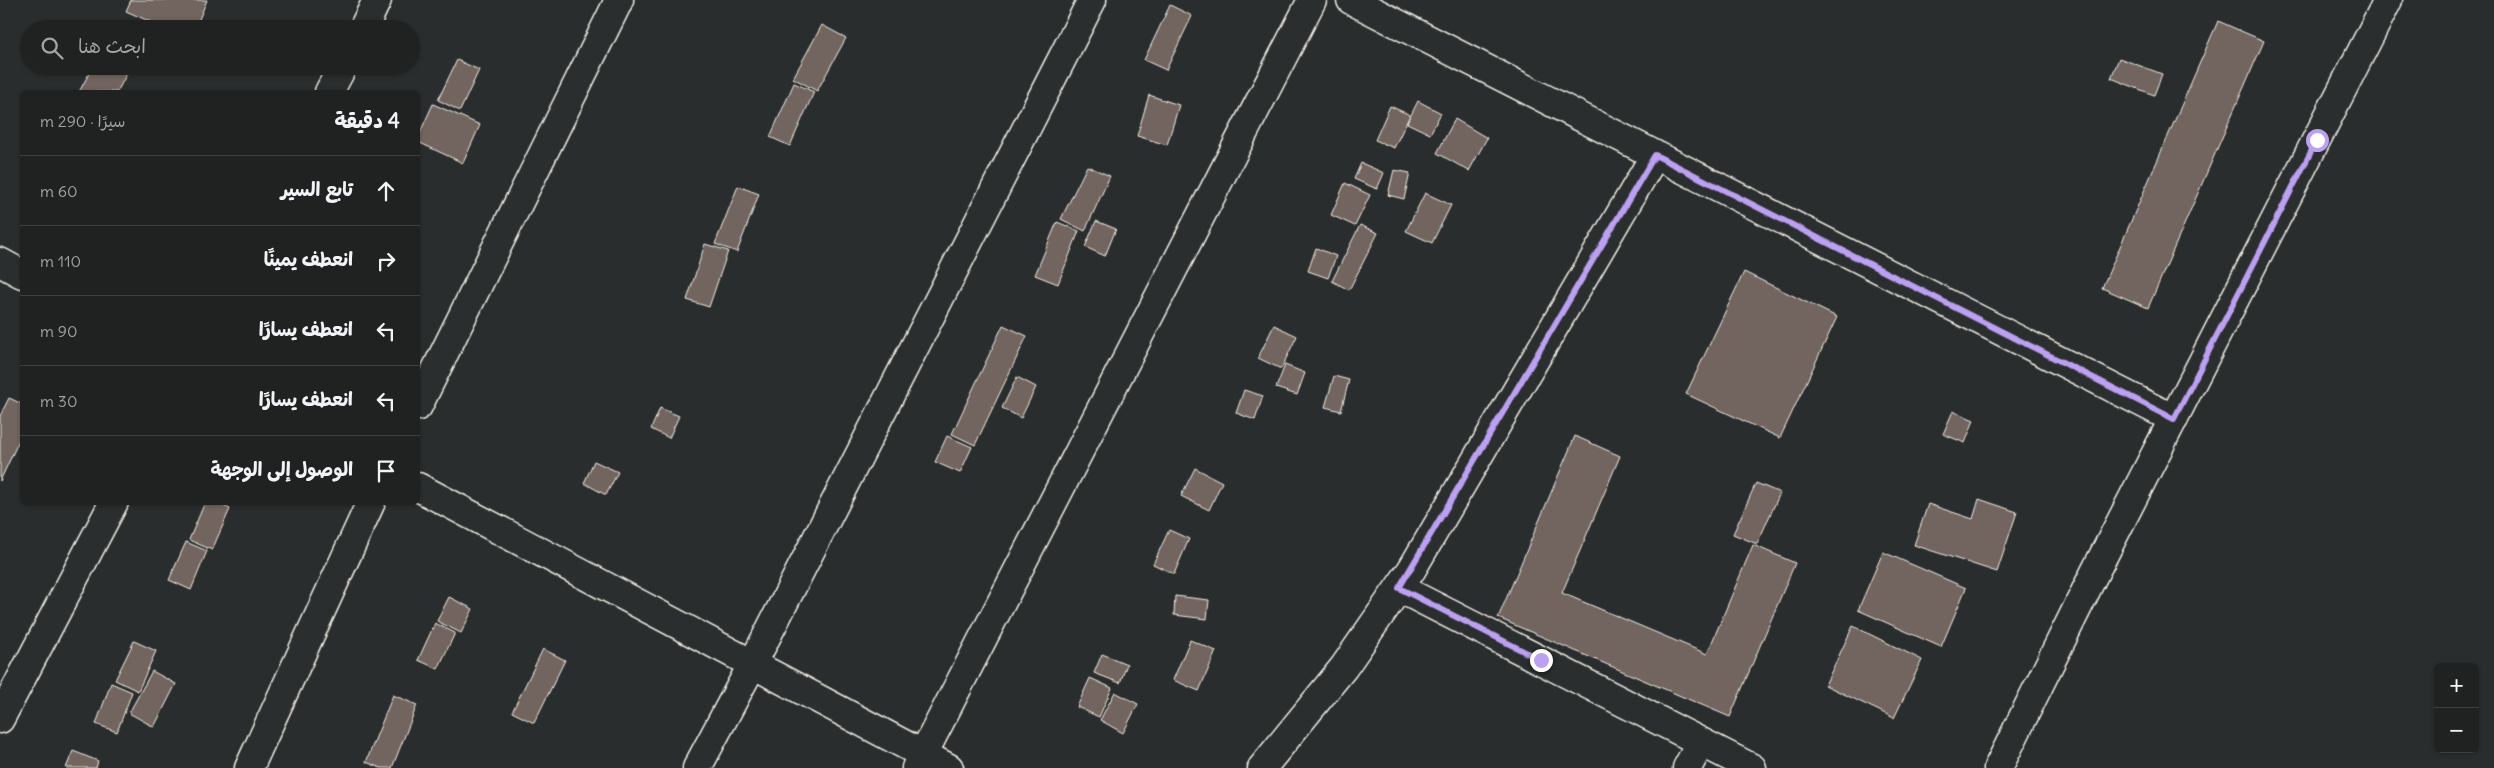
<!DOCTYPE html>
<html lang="ar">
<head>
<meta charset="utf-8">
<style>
  body { margin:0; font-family:Delius,"Playpen Sans Arabic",sans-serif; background:#2d2f2f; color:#f1f3f6; direction:rtl }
  .controls { position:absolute; right:15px; bottom:15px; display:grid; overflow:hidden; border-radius:8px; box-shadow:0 1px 4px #0004 }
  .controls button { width:45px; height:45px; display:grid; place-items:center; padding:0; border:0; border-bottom:1px solid #3d3f40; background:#202222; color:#f1f3f6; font:25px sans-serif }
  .stop { position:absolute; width:15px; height:15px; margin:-11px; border:4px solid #bca0f2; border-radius:50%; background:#fff }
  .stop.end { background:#bca0f2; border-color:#fff; box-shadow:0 1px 5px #0008 }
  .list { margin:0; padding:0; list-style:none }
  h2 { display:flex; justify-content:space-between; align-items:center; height:65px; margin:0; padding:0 20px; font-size:21px }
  h2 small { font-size:16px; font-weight:400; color:#a2a4a5 }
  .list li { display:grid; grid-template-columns:32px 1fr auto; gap:15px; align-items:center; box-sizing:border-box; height:70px; padding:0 20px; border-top:1px solid #3d3f40 }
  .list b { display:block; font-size:19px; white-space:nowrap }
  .list em { font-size:16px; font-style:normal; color:#a2a4a5 }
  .icon { flex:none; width:28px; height:28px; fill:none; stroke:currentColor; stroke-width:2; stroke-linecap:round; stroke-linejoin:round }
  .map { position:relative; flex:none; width:2494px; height:768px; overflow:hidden; direction:ltr }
  .search { position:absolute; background:#202222; box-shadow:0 1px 4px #0004; left:20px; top:20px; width:400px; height:55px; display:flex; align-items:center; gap:12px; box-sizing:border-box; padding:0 18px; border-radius:28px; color:#a2a4a5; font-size:19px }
  .panel { position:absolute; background:#202222; box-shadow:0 1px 4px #0004; left:20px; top:90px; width:400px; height:415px; border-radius:8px; direction:rtl }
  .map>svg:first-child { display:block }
  .building { fill:#72655f; stroke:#f4f1e8 }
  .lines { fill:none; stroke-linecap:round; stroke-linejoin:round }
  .minor-casing { stroke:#f4f1e8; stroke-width:31 }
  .minor { stroke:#2a2d2e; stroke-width:28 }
  .route { stroke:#bca0f2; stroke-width:6 }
</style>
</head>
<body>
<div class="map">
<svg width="2494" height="768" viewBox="0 0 2494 768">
  <rect width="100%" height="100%" fill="#2a2d2e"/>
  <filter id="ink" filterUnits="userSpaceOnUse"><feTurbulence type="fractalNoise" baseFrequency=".02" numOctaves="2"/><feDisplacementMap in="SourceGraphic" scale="10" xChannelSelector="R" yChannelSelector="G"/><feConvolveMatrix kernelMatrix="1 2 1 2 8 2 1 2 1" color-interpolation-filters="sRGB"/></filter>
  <g filter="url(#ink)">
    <!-- building -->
    <path class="building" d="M131,0H207L195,29H167L126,11Z
      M1170,5L1192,16L1166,70L1144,60Z
      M2218,21L2264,41L2148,308L2102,288Z
      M822,25L846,38L817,91L793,78Z
      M2119,58L2162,74L2154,95L2111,78Z
      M457,60L479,70L460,111L438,100Z
      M93,66H131L117,92H79Z
      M794,83L814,92L790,146L770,137Z
      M1149,95L1179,105L1167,145L1137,136Z
      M1418,101L1441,113L1430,134L1407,123Z
      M433,104L480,125L463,163L418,142V137Z
      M1390,106L1410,115L1394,148L1375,140Z
      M1455,119L1487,138L1469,171L1437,153Z
      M1361,163L1384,173L1377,189L1354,179Z
      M1087,166L1110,176L1085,231L1061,219Z
      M1394,170L1410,173L1404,199L1388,195Z
      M1345,183L1370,195L1355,226L1331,215Z
      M738,186L759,194L737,252L715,244Z
      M1425,193L1451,205L1432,243L1406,231Z
      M1096,221L1116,229L1105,256L1085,247Z
      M1057,222L1079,231L1058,284L1035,275Z
      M1360,225L1378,233L1349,290L1332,281Z
      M705,244L728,251L709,307L687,300Z
      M1316,248L1336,256L1328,278L1308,271Z
      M1744,272L1837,317L1780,438L1686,394Z
      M1003,325L1027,336L975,445L952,434Z
      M1274,325L1297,336L1281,369L1258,358Z
      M1285,365L1305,373L1297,395L1276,388Z
      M1334,376L1349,380L1341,411L1325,407Z
      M1017,377L1036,387L1021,418L1002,408Z
      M1244,390L1263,396L1255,420L1236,413Z
      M9,398L22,404V434L0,481V416Z
      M660,408L679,416L669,438L651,429Z
      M1953,411L1974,420L1965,443L1943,434Z
      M947,436L972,447L960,473L935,462Z
      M1575,436L1620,456L1562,593L1707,654L1753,545L1795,563L1730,717L1498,618Z
      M594,461L618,472L606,495L584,483Z
      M1195,468L1222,482L1209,510L1181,496Z
      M1756,483L1780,493L1757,544L1733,534Z
      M1979,499L2017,512L1997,572L1914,545L1928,504L1973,519Z
      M205,502H215L230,509L212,550L189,540Z
      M1169,530L1189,539L1174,574L1153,564Z
      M186,542L207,551L191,590L169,580Z
      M1883,552L1966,588L1941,647L1858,610Z
      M1175,596L1209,600L1207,619L1174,615Z
      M449,597L473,609L461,633L437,621Z
      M435,623L455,633L438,669L418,660Z
      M1853,626L1922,660L1894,718L1825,685Z
      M1190,640L1216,651L1199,691L1173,680Z
      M134,641L156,651L138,691L115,680Z
      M543,649L565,660L534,723L512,712Z
      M1102,654L1127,664L1120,683L1094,673Z
      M152,671L176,684L154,727L129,713Z
      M1090,678L1112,688L1099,717L1077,707Z
      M111,683L132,692L117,732L96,724Z
      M1115,692L1138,704L1123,733L1100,720Z
      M393,695L417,705L392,768H381L366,762Z
      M73,751L98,761L96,768H66Z"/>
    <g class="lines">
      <!-- minor casing -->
      <g class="minor-casing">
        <path id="minor" d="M1351,0L2174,419
          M363,29L377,0
          M329,92L343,66
          M0,262L22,274
          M418,406L619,0
          M418,487L949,768
          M1399,588L1752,768
          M0,719L114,502
          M249,768L371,502
          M697,768L752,665L1092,0
          M916,768L1312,0
          M1262,768L1344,667L1412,569L1655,155
          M1687,768L1701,742
          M1998,768L2096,570L2388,0"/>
      </g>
      <!-- minor -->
      <use href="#minor" class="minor"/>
    </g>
  </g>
  <g class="lines" filter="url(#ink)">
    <!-- route -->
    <path class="route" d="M1541,660L1399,588L1655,155L2174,419L2317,140"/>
  </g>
</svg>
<div class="controls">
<button>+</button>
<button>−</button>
</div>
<div class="stop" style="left:2317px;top:140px"></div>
<div class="stop end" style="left:1541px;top:660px"></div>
<div class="search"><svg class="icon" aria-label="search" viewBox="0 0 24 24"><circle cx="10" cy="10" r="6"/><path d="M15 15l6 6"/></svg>ابحث هنا</div>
<section class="panel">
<h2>4 دقيقة<small>سيرًا · 290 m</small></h2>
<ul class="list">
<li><svg class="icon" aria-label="ahead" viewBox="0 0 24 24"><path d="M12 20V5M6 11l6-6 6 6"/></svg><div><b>تابع السير</b></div><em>60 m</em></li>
<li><svg class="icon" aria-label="right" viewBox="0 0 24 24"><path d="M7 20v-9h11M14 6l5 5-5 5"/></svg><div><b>انعطف يمينًا</b></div><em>110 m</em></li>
<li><svg class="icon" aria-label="left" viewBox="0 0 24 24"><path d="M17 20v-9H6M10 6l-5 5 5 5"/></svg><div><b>انعطف يسارًا</b></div><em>90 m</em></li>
<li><svg class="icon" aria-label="left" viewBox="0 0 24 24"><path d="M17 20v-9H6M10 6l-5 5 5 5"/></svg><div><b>انعطف يسارًا</b></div><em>30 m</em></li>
<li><svg class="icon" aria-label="arrive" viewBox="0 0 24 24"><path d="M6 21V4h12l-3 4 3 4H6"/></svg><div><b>الوصول إلى الوجهة</b></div></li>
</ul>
</section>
</div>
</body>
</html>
